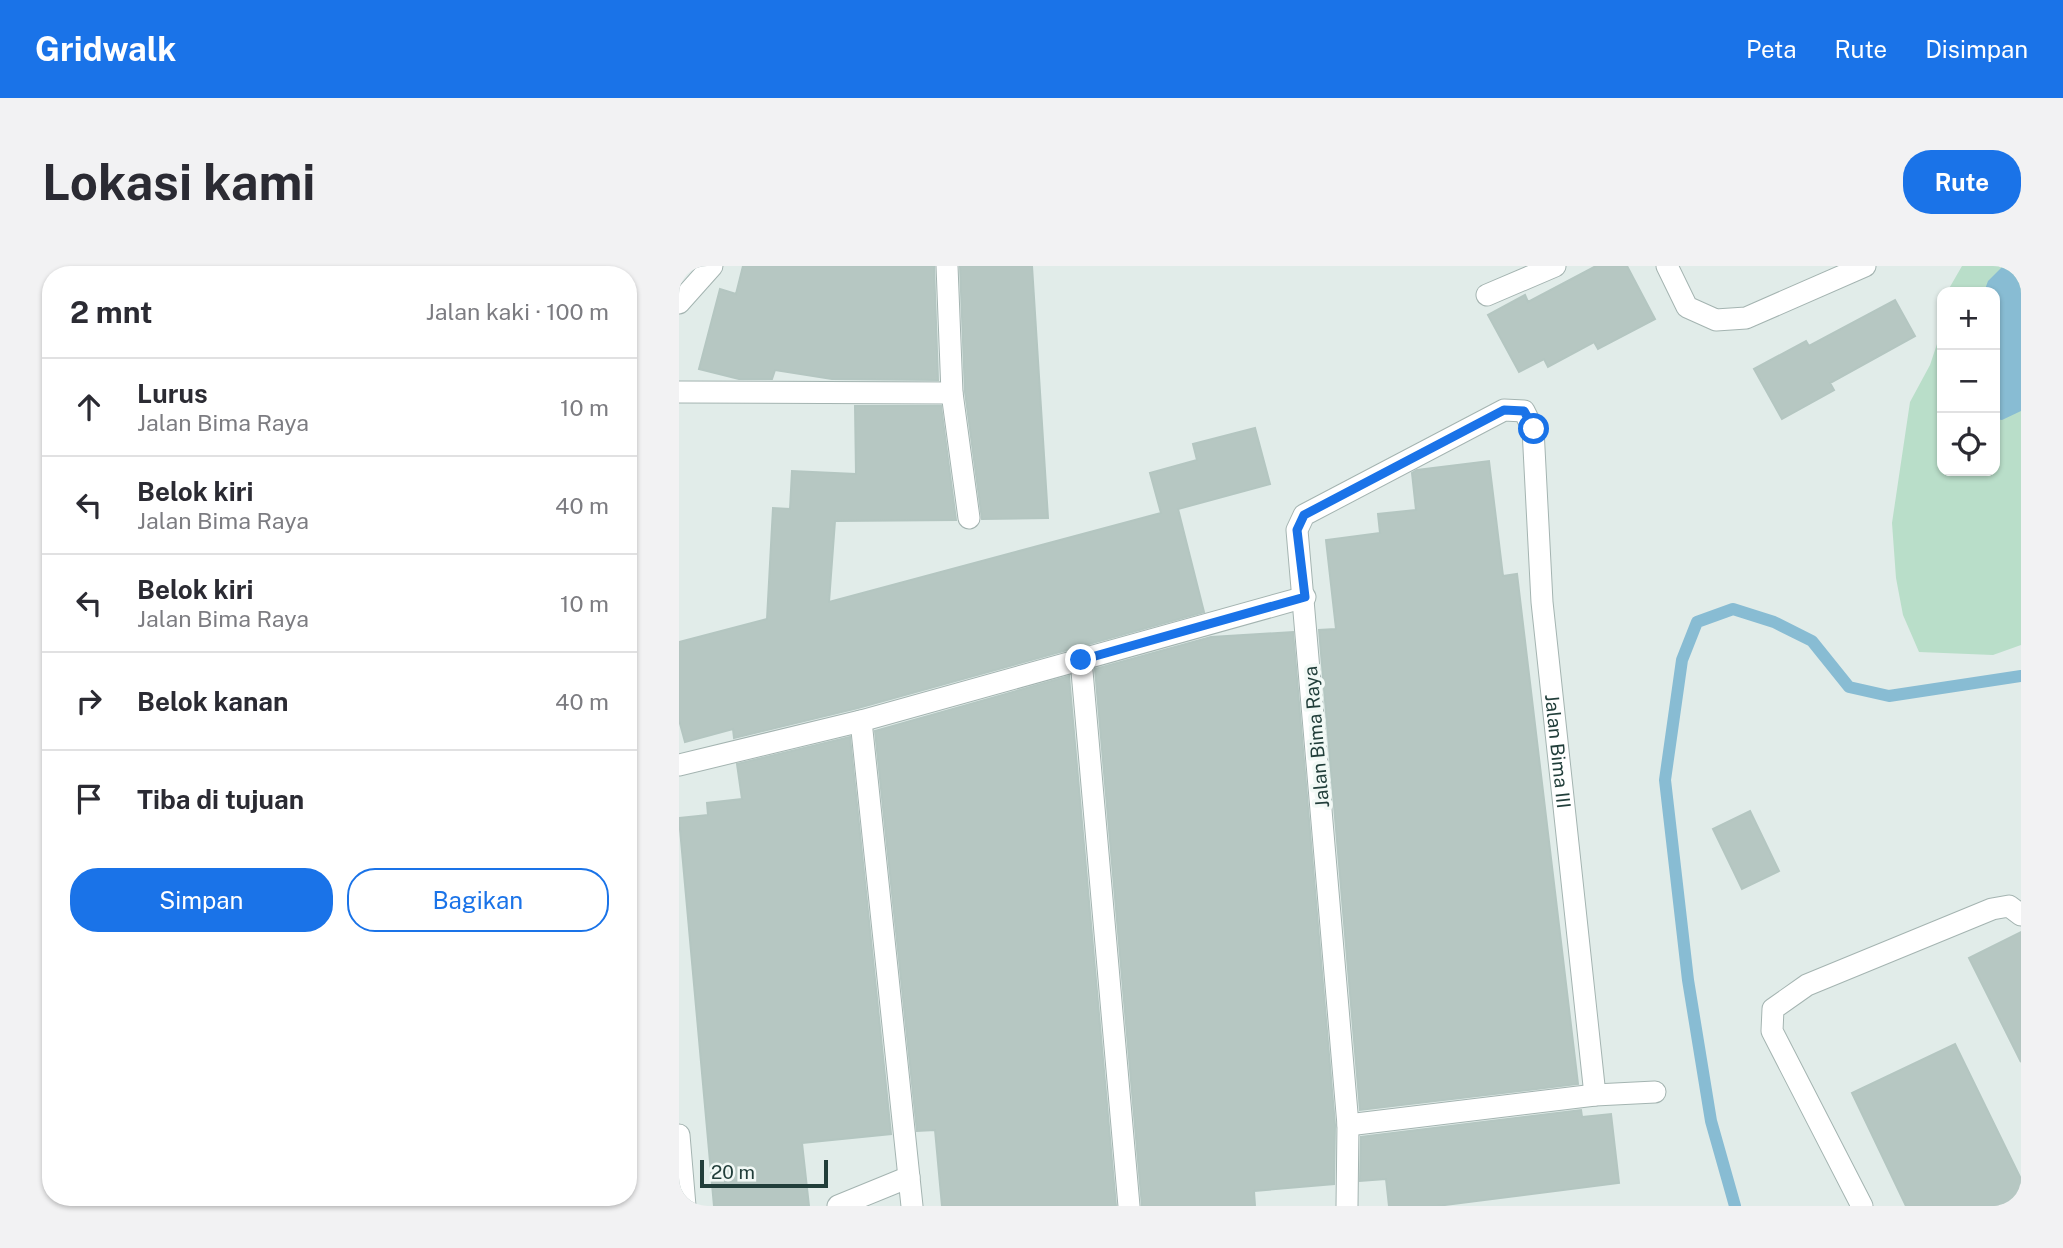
<!DOCTYPE html>
<html lang="id">
<head>
<meta charset="utf-8">
<style>
  body { margin:0; font-family:"Public Sans",sans-serif; background:#f2f2f3; color:#2b2b33 }
  .controls { position:absolute; right:21px; top:21px; display:grid; overflow:hidden; border-radius:14px; box-shadow:0 2px 5px #0004 }
  .controls button { width:63px; height:63px; display:grid; place-items:center; padding:0; border:0; border-bottom:2px solid #e1e1e2; background:#fff; color:#2b2b33; font:35px sans-serif }
  .scale { position:absolute; left:21px; bottom:18px; width:128px; box-sizing:border-box; padding-left:7px; border:4px solid #213e3a; border-top:0; font-size:19px; line-height:24px; white-space:nowrap; color:#213e3a; -webkit-text-stroke:5px #f2f9f6; paint-order:stroke }
  .stop { position:absolute; width:21px; height:21px; margin:-16px; border:5px solid #1a73e8; border-radius:50%; background:#fff }
  .stop.end { background:#1a73e8; border-color:#fff; box-shadow:0 2px 7px #0008 }
  .list { margin:0; padding:0; list-style:none }
  h2 { display:flex; justify-content:space-between; align-items:center; height:91px; margin:0; padding:0 28px; font-size:30px }
  h2 small { font-size:23px; font-weight:400; color:#7c7c81 }
  .list li { display:grid; grid-template-columns:46px 1fr auto; gap:21px; align-items:center; box-sizing:border-box; height:98px; padding:0 28px; border-top:2px solid #e1e1e2 }
  .list b { display:block; font-size:26px; white-space:nowrap }
  .list p { margin:0; font-size:23px; white-space:nowrap; color:#7c7c81 }
  .list em { font-size:23px; font-style:normal; color:#7c7c81 }
  .actions { display:flex; gap:14px; padding:21px 28px }
  .actions a { flex:1; padding:16px 0; border:2px solid #1a73e8; border-radius:28px; text-align:center; font-size:24px; color:#1a73e8 }
  .actions .main { background:#1a73e8; color:#fff }
  .icon { flex:none; width:38px; height:38px; fill:none; stroke:currentColor; stroke-width:2; stroke-linecap:round; stroke-linejoin:round }
  .map { position:relative; flex:none; width:1342px; height:940px; overflow:hidden; border-radius:28px }
  header { display:flex; align-items:center; gap:42px; box-sizing:border-box; height:98px; padding:0 35px; background:#1a73e8; color:#fff }
  header strong { font-size:33px }
  nav { display:flex; gap:38px; margin-inline-start:auto; font-size:24px }
  .intro { display:flex; align-items:center; justify-content:space-between; box-sizing:border-box; height:168px; padding:0 42px }
  h1 { margin:0; font-size:49px }
  .button { padding:18px 32px; border-radius:28px; background:#1a73e8; color:#fff; font-size:24px; font-weight:700 }
  main { display:flex; gap:42px; padding:0 42px }
  aside { flex:1; background:#fff; border-radius:28px; box-shadow:0 2px 5px #0004 }
  .map>svg:first-child { display:block }
  .green { fill:#b9dec9 }
  .water { fill:#88bcd3 }
  .lines { fill:none; stroke-linecap:round; stroke-linejoin:round }
  .stream { stroke:#88bcd3; stroke-width:12 }
  .building { fill:#b6c7c2; stroke:#b4c6c1; stroke-width:2 }
  .street-casing { stroke:#a4b4b1; stroke-width:23 }
  .street { stroke:#fff; stroke-width:21 }
  .route { stroke:#1a73e8; stroke-width:9 }
  .labels { text-anchor:middle; stroke-width:7; stroke-linejoin:round; paint-order:stroke }
  .street-label { font-size:19px; fill:#213e3a; stroke:#f2f9f6 }
</style>
</head>
<body>
<header>
<strong>Gridwalk</strong>
<nav><a>Peta</a><a>Rute</a><a>Disimpan</a></nav>
</header>
<div class="intro"><h1>Lokasi kami</h1><a class="button">Rute</a></div>
<main>
<aside>
<h2>2 mnt<small>Jalan kaki · 100 m</small></h2>
<ul class="list">
<li><svg class="icon" aria-label="ahead" viewBox="0 0 24 24"><path d="M12 20V5M6 11l6-6 6 6"/></svg><div><b>Lurus</b><p>Jalan Bima Raya</p></div><em>10 m</em></li>
<li><svg class="icon" aria-label="left" viewBox="0 0 24 24"><path d="M17 20v-9H6M10 6l-5 5 5 5"/></svg><div><b>Belok kiri</b><p>Jalan Bima Raya</p></div><em>40 m</em></li>
<li><svg class="icon" aria-label="left" viewBox="0 0 24 24"><path d="M17 20v-9H6M10 6l-5 5 5 5"/></svg><div><b>Belok kiri</b><p>Jalan Bima Raya</p></div><em>10 m</em></li>
<li><svg class="icon" aria-label="right" viewBox="0 0 24 24"><path d="M7 20v-9h11M14 6l5 5-5 5"/></svg><div><b>Belok kanan</b></div><em>40 m</em></li>
<li><svg class="icon" aria-label="arrive" viewBox="0 0 24 24"><path d="M6 21V4h12l-3 4 3 4H6"/></svg><div><b>Tiba di tujuan</b></div></li>
</ul>
<div class="actions"><a class="main">Simpan</a><a>Bagikan</a></div>
</aside>
<div class="map">
<svg width="1342" height="940" viewBox="0 0 1342 940">
  <rect width="100%" height="100%" fill="#e1ece9"/>
  <!-- green -->
  <path class="green" d="M1283,0H1342V379L1314,389L1240,386L1224,349L1217,312L1213,257L1231,136L1251,99L1260,72L1263,39V205H1316V26H1268Z"/>
  <!-- water -->
  <path class="water" d="M1342,0V145L1323,154L1316,153V26H1305L1309,15L1323,1Z"/>
  <g class="lines">
    <!-- stream -->
    <path class="stream" d="M1056,940L1032,855L1009,714L986,514L1003,394L1018,356L1054,343L1095,356L1133,375L1170,421L1210,430L1342,410"/>
  </g>
  <!-- building -->
  <path class="building" d="M64,0H255L259,114L153,113L96,104L93,113H60L20,103L41,23L57,28Z
    M281,0H353L369,252L303,253L286,126Z
    M917,0H948L976,53L919,83L915,76L869,101L865,93L840,106L809,49L846,29L849,36Z
    M1216,34L1236,70L1151,117L1155,124L1103,153L1075,103L1127,75L1130,80Z
    M176,140H262L277,254L156,255L150,336L482,247L471,207L518,194L514,178L576,162L591,218L499,243L525,346L179,442L55,472L54,463L6,476L0,454V376L88,353L94,242L111,243L113,205L177,208Z
    M810,195L824,310L838,308L899,818L681,844L640,364L657,363L647,274L701,267L699,248L737,244L733,207L738,204Z
    M614,366L656,859L655,918L575,925L576,940H463L416,403L532,371Z
    M390,410L437,940H263L256,864L238,865L196,465Z
    M171,471L212,868L123,877L130,940H35L0,552L29,549L28,537L63,533L58,498Z
    M1071,545L1100,605L1063,623L1034,563Z
    M1342,666V796L1290,692Z
    M1276,778L1342,913V940H1227L1173,827Z
    M902,844L903,851L932,848L940,917L758,940H710L707,913L681,915L682,871Z"/>
  <g class="lines">
    <!-- street casing -->
    <g class="street-casing">
      <g id="street">
        <path d="M268,0L273,127L290,252"/>
        <path d="M988,0L1008,41L1037,54L1067,52L1186,0"/>
        <path d="M808,29L876,0"/>
        <path d="M0,37L33,0"/>
        <path d="M0,126L273,127"/>
        <path d="M402,394L450,940"/>
        <path d="M182,455L233,940"/>
        <path d="M0,499L182,455L626,331"/>
        <path d="M669,859L916,829L976,826"/>
        <path d="M0,869L6,940"/>
        <path d="M159,940L230,911"/>
        <path id="s1" d="M668,940L669,859L618,264L625,249L825,144L845,145L854,163L863,336L916,829"/>
        <path d="M1183,940L1093,765L1094,743L1128,719L1313,643L1330,640L1342,649"/>
      </g>
    </g>
    <!-- street -->
    <use href="#street" class="street"/>
  </g>
  <g class="lines">
    <!-- route -->
    <path class="route" d="M402,394L626,331L618,264L625,249L825,144L845,145L855,163"/>
  </g>
  <g class="labels">
    <!-- street labels -->
    <g class="street-label">
      <text transform="translate(637 471) rotate(-95)" y="7">Jalan Bima Raya</text>
      <text dy="7" stroke="none"><textPath href="#s1" startOffset="1284">Jalan Bima III</textPath></text>
    </g>
  </g>
</svg>
<div class="controls">
<button>+</button>
<button>−</button>
<button><svg class="icon" aria-label="locate" viewBox="0 0 24 24"><circle cx="12" cy="12" r="6"/><path d="M12 2v4M12 18v4M2 12h4M18 12h4"/></svg></button>
</div>
<div class="scale">20 m</div>
<div class="stop" style="left:855px;top:163px"></div>
<div class="stop end" style="left:402px;top:394px"></div>
</div>
</main>
</body>
</html>
